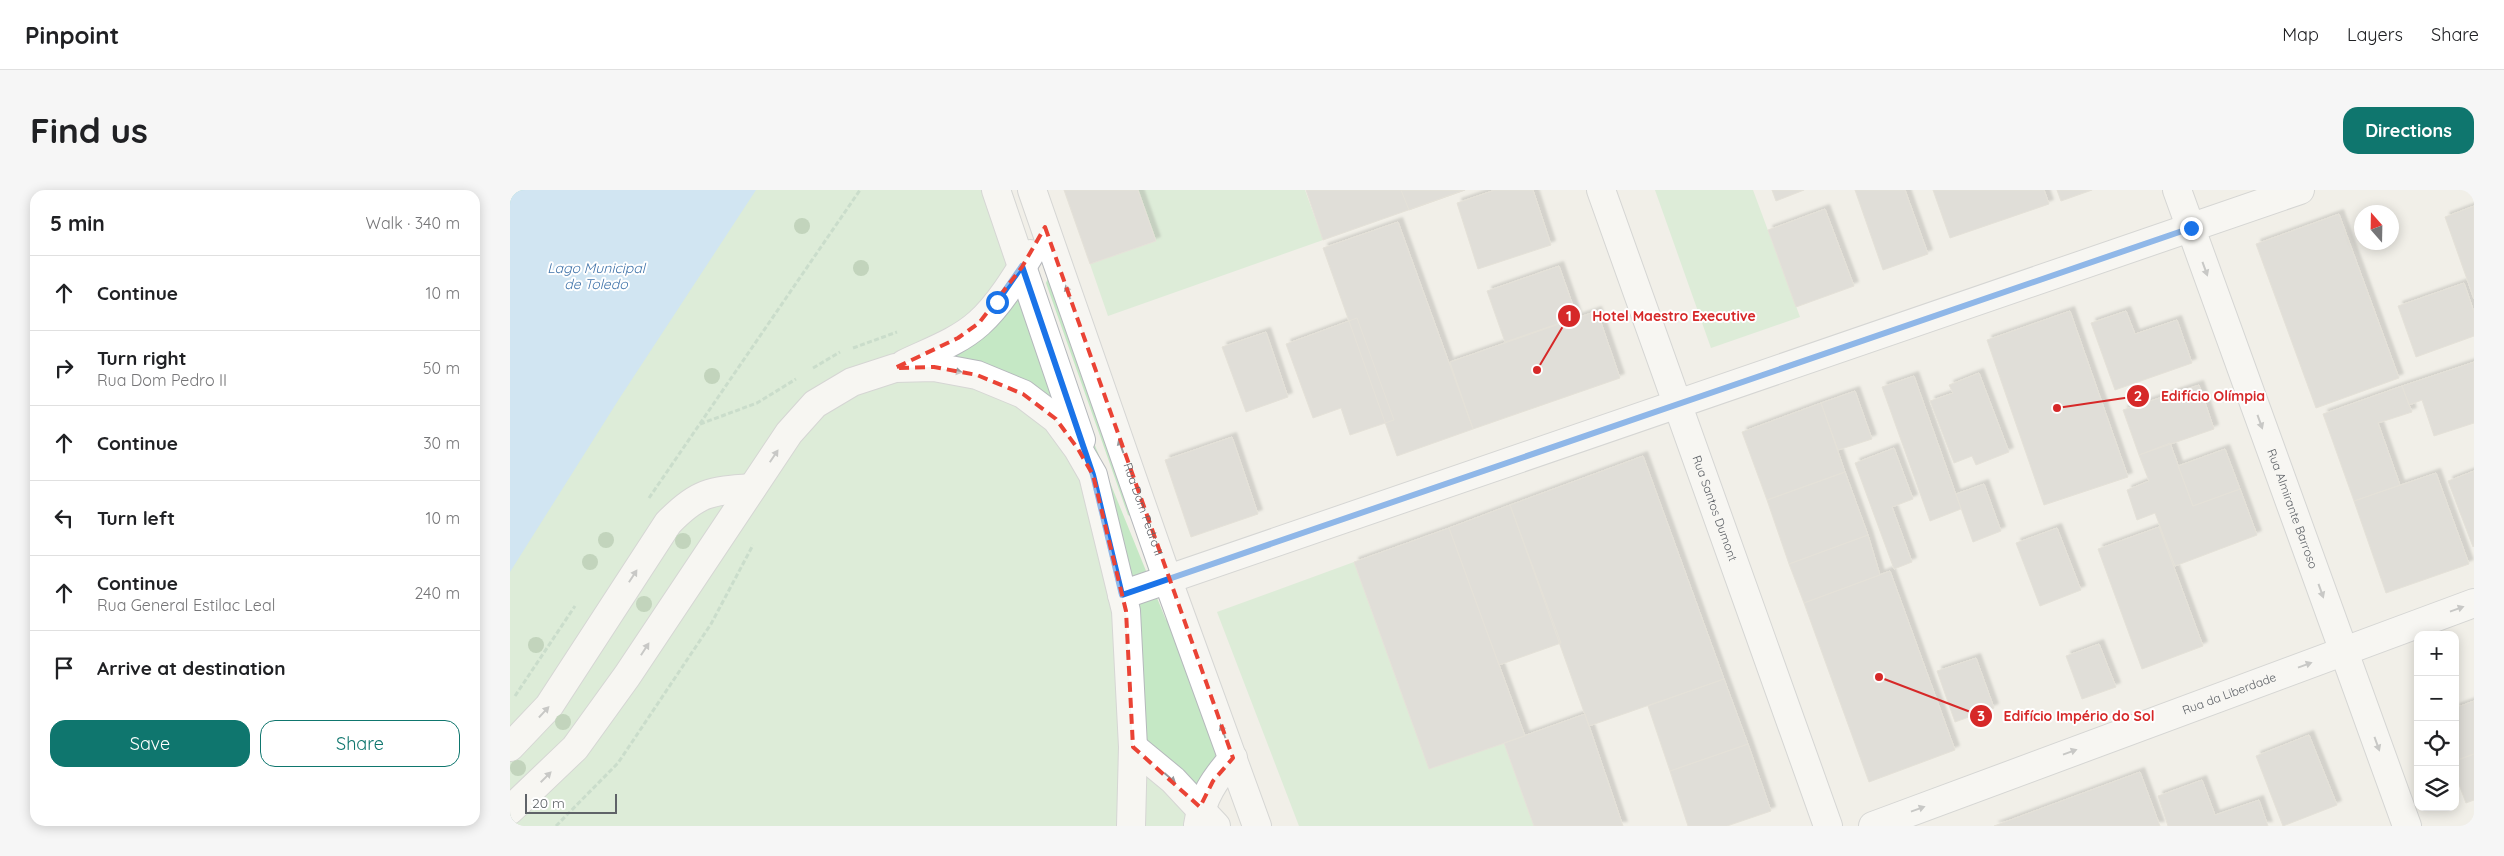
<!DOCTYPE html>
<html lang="en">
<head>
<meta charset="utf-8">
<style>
  body { margin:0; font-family:Quicksand,sans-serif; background:#f6f6f6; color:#202124 }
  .controls { position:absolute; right:15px; bottom:15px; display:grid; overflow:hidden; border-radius:10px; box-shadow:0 2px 12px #0003 }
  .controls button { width:45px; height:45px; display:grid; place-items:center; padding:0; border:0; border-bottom:1px solid #e0e0e0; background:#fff; color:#202124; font:25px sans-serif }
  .compass { position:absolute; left:1844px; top:15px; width:45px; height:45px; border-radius:50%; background:#fff; box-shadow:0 2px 12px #0003; rotate:340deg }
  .scale { position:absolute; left:15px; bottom:12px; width:92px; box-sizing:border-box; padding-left:5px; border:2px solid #5f6368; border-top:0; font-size:14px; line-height:18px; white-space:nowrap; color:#5f6368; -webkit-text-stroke:4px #fff; paint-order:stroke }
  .stop { position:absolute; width:15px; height:15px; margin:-11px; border:4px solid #1a73e8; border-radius:50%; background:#fff }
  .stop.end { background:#1a73e8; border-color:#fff; box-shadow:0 1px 5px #0008 }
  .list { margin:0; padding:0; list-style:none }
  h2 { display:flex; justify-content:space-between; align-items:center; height:65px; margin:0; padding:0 20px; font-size:21px }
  h2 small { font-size:16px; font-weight:400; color:#757577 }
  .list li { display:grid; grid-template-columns:32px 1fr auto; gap:15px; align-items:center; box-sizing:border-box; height:75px; padding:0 20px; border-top:1px solid #e0e0e0 }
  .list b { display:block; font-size:19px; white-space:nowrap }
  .list p { margin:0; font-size:16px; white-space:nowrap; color:#757577 }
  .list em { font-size:16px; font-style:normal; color:#757577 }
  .actions { display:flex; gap:10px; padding:15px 20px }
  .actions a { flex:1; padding:11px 0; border:1px solid #0f766e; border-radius:15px; text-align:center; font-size:18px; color:#0f766e }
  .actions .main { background:#0f766e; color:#fff }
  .icon { flex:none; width:28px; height:28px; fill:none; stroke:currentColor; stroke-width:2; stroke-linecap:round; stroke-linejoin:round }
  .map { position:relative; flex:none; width:1964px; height:636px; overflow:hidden; border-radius:15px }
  header { display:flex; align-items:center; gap:30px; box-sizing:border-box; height:70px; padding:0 25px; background:#fff; border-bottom:1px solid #e0e0e0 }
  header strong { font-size:24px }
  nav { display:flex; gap:28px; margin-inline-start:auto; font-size:18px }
  .intro { display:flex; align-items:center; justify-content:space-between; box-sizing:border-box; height:120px; padding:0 30px }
  h1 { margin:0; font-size:35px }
  .button { padding:12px 22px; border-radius:15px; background:#0f766e; color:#fff; font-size:18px; font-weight:700 }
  main { display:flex; gap:30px; padding:0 30px }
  aside { flex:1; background:#fff; border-radius:15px; box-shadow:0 2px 12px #0003 }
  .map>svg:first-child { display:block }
  .green { fill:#c5e8c5 }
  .water { fill:#aadaff }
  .building { fill:#cccac5; stroke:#d6d1c6; filter:url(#shadow) }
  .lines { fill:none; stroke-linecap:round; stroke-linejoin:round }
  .minor-casing { stroke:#b5b8bc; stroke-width:30 }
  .path { stroke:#9cc7a9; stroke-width:3; stroke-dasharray:5 2.5; stroke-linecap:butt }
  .minor { stroke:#fff; stroke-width:28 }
  .tree { fill:#89b387 }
  .oneway { fill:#979a9d }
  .route { stroke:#1a73e8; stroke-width:6 }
  .marked { fill:none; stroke:#ea4335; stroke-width:4; stroke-dasharray:10 6; stroke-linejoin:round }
  .labels { text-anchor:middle; stroke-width:4; stroke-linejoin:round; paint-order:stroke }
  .street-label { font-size:12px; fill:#5f6368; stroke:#fff }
  .water-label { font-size:14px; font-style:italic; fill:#4174aa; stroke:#fff }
  .leader { fill:none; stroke:#d62828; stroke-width:2 }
  .callout-dot { fill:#d62828; stroke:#fff; stroke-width:2 }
  .mark-label { font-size:15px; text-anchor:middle; font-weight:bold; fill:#fff }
  .callout-label { font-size:14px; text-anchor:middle; font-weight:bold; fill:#d62828; stroke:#fff; stroke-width:4; stroke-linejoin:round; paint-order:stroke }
</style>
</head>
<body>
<header>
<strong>Pinpoint</strong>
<nav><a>Map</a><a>Layers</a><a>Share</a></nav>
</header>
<div class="intro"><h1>Find us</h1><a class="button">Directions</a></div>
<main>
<aside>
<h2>5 min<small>Walk · 340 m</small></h2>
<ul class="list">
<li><svg class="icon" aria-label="ahead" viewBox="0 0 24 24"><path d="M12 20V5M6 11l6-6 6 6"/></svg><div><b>Continue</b></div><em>10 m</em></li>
<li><svg class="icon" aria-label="right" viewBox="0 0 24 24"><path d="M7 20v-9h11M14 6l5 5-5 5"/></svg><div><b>Turn right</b><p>Rua Dom Pedro II</p></div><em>50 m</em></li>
<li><svg class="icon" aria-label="ahead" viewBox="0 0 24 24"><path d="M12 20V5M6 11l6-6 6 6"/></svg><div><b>Continue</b></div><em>30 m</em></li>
<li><svg class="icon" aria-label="left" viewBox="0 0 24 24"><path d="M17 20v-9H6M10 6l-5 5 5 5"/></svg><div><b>Turn left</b></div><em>10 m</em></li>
<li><svg class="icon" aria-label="ahead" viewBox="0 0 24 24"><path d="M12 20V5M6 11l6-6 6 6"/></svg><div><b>Continue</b><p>Rua General Estilac Leal</p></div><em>240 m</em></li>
<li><svg class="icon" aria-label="arrive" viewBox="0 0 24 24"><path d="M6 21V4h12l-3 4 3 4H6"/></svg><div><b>Arrive at destination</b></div></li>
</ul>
<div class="actions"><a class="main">Save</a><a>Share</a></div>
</aside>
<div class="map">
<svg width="1964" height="636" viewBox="0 0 1964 636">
  <defs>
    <filter id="shadow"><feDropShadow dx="4.5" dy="-4.5" stdDeviation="1" flood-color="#0004"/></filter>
  </defs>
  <rect width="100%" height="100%" fill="#f1efe8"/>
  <!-- green -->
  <path class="green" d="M0,0H481L656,430L662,431L706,554L702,636H0Z
    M628,0H795L813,50L598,126L580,74L646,51Z
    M1145,0H1243L1290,127L1201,158Z
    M538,88L543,90L624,328L618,325L536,93Z
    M844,372L919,578L994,553L1024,636H789L707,422Z"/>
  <!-- water -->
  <path class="water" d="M0,0H246L109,209L0,382Z"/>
  <!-- building -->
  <path class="building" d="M554,0H628L646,51L580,74Z
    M796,0H955L813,50Z
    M891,0H955L899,20Z
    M985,0H1023L1041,55L968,79L947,13Z
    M1262,0H1294L1266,11Z
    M1345,0H1395L1418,64L1373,80Z
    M1423,0H1534L1539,14L1440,48Z
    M1547,0H1582L1551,11Z
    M1964,16V109L1935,27Z
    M1315,19L1344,96L1286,117L1258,40Z
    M1829,24L1889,188L1806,218L1746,54Z
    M888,32L963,239L887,266L813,58Z
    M1049,76L1067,127L995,152L977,101Z
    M1954,93L1964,122V146L1906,167L1888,116Z
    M1087,121L1110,188L963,239L940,172Z
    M1560,121L1618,287L1534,315L1477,150Z
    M1616,121L1625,144L1667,130L1682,173L1605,200L1581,133Z
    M847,128L884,230L840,245L831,218L803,228L776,154Z
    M756,142L778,207L736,222L712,157Z
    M1964,172V233L1924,246L1912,210L1899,215L1892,196Z
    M1469,183L1499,262L1466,275L1462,266L1444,273L1420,211L1443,203L1439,195Z
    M1404,186L1451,319L1420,331L1372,197Z
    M1689,195L1704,239L1629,265L1613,220Z
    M1892,196L1902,222L1868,233L1890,295L1844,311L1813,224Z
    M1345,201L1362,249L1328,260L1311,213Z
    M1311,213L1335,282L1257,310L1232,242Z
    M722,247L748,324L681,347L655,270Z
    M1660,253L1683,316L1730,299L1747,345L1665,376L1645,323L1627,330L1617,300L1639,291L1629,265Z
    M1384,258L1403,309L1382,317L1402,372L1384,379L1345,273Z
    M1715,259L1730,299L1683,316L1668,276Z
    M1133,266L1214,489L1079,536L1000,315Z
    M1964,281V356L1963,357L1938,291Z
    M1335,282L1358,345L1279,374L1257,310Z
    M1926,283L1959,374L1876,403L1844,311Z
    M1474,294L1491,341L1463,352L1446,304Z
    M1000,315L1051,453L989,475L939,338Z
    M1649,337L1693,456L1632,479L1588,359Z
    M939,338L1015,546L919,579L844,372Z
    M1547,338L1571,400L1530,416L1506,353Z
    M1358,345L1370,385L1294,413L1279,374Z
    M1380,381L1445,560L1359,592L1294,413Z
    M1589,454L1606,497L1572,509L1556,466Z
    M1466,468L1484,518L1445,532L1427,481Z
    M1214,489L1238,554L1160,581L1138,516Z
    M1964,511V564L1945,571V518Z
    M1075,524L1113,636H1024L994,553Z
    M1799,545L1827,615L1773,636L1746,566Z
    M1238,554L1261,621L1217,636H1178L1160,581Z
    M1964,564V610L1956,613L1945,584V571Z
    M1630,582L1650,636H1484Z
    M1692,590L1705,625L1749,610L1758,636H1658L1648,606Z"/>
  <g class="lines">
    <!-- minor casing -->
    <g class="minor-casing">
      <g id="minor">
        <path d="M486,0L571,250"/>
        <path id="s1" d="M522,0L657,388L747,636"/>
        <path id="s2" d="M1091,0L1318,636"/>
        <path id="s3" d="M1667,0L1897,636"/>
        <path d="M394,174C419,162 448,152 469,133C489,115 506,87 520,64"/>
        <path d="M612,405L1790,0"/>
        <path d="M0,557L39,516L158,333C188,302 200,301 242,298"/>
        <path d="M623,557L663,590L706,636"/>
        <path d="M0,620L65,558L117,486L279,243L305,214L342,192L385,178L424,177L467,185L513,204L546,229L568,259L583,285L616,421L623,557L621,636"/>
        <path d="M688,635C692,607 705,589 723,568"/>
        <path id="s4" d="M1363,636L1964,413"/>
      </g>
    </g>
    <!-- path -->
    <path class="path" d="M343,158L387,142
      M303,178L330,162
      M190,234L247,213L286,189
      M139,308L350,0
      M5,506L65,416
      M46,636L108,573L201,434L243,355"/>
    <!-- minor -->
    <use href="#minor" class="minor"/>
  </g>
  <!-- trees -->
  <g class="tree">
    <circle cx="292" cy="36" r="8"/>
    <circle cx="351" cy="78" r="8"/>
    <circle cx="202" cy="186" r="8"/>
    <circle cx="96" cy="350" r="8"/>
    <circle cx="173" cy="351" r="8"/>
    <circle cx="80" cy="372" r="8"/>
    <circle cx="134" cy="414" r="8"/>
    <circle cx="26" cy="455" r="8"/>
    <circle cx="53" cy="532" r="8"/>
    <circle cx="8" cy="578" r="8"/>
  </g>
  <!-- one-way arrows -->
  <defs><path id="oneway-solid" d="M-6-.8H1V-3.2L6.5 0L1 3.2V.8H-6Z" transform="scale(1.25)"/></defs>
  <g class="oneway">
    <use href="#oneway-solid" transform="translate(1695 79) rotate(70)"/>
    <use href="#oneway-solid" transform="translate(558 102) rotate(-109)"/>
    <use href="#oneway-solid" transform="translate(445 181) rotate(11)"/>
    <use href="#oneway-solid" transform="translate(1750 232) rotate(70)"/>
    <use href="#oneway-solid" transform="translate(611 256) rotate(-109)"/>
    <use href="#oneway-solid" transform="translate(264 266) rotate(-56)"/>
    <use href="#oneway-solid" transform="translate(123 386) rotate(-57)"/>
    <use href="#oneway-solid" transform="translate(1811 401) rotate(70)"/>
    <use href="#oneway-solid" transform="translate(1947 419) rotate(-20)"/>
    <use href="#oneway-solid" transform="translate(135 459) rotate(-57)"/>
    <use href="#oneway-solid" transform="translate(1795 475) rotate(-20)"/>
    <use href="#oneway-solid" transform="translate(34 522) rotate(-47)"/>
    <use href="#oneway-solid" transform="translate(713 541) rotate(-110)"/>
    <use href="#oneway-solid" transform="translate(1867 554) rotate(70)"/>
    <use href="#oneway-solid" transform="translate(1560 562) rotate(-20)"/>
    <use href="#oneway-solid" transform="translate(36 587) rotate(-45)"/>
    <use href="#oneway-solid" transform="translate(660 588) rotate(41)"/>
    <use href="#oneway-solid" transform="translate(1408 619) rotate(-20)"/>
  </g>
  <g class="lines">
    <!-- route -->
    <path class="route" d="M487,112L512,76L583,285L612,405L1681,38"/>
  </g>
  <!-- marked area -->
  <path d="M0 0H1964V636H0ZM535,37L723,568L703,591L690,617L623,557L616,421L583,285L568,259L546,229L513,204L467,185L424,177L385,178L448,148L469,133L512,77Z" fill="#f1efe8" fill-opacity=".55" fill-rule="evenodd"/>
  <path class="marked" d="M535,37L723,568L703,591L690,617L623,557L616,421L583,285L568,259L546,229L513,204L467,185L424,177L385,178L448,148L469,133L512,77Z"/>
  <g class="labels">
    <!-- street labels -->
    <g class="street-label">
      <text dy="4" stroke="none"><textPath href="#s1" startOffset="338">Rua Dom Pedro II</textPath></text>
      <text dy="4" stroke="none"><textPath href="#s2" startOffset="338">Rua Santos Dumont</textPath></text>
      <text dy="4" stroke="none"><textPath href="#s3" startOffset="339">Rua Almirante Barroso</textPath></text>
      <text dy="4" stroke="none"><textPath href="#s4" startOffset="380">Rua da Liberdade</textPath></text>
    </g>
    <!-- water labels -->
    <g class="water-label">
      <text x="86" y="83">Lago Municipal<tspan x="86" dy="16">de Toledo</tspan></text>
    </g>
  </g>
  <!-- callouts -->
  <path class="leader" d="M1027 180L1059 126M1547 218L1628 206M1369 487L1471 526"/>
  <g class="callout-dot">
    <circle cx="1027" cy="180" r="5"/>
    <circle cx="1547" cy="218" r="5"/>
    <circle cx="1369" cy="487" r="5"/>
    <circle cx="1059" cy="126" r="12"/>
    <circle cx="1628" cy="206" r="12"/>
    <circle cx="1471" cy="526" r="12"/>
  </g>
  <g class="mark-label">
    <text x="1059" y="131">1</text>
    <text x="1628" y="211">2</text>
    <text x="1471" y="531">3</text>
  </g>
  <g class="callout-label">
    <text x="1164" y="131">Hotel Maestro Executive</text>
    <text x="1703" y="211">Edifício Olímpia</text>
    <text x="1569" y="531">Edifício Império do Sol</text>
  </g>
</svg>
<div class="controls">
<button>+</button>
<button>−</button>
<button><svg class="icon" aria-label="locate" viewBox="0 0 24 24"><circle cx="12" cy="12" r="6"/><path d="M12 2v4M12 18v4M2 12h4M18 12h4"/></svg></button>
<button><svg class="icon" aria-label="layers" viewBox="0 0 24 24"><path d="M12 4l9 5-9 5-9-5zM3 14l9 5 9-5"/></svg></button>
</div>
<svg class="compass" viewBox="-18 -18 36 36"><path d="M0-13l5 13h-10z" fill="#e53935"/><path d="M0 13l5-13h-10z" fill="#757577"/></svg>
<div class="scale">20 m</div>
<div class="stop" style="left:487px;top:112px"></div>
<div class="stop end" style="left:1681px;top:38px"></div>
</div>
</main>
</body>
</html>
